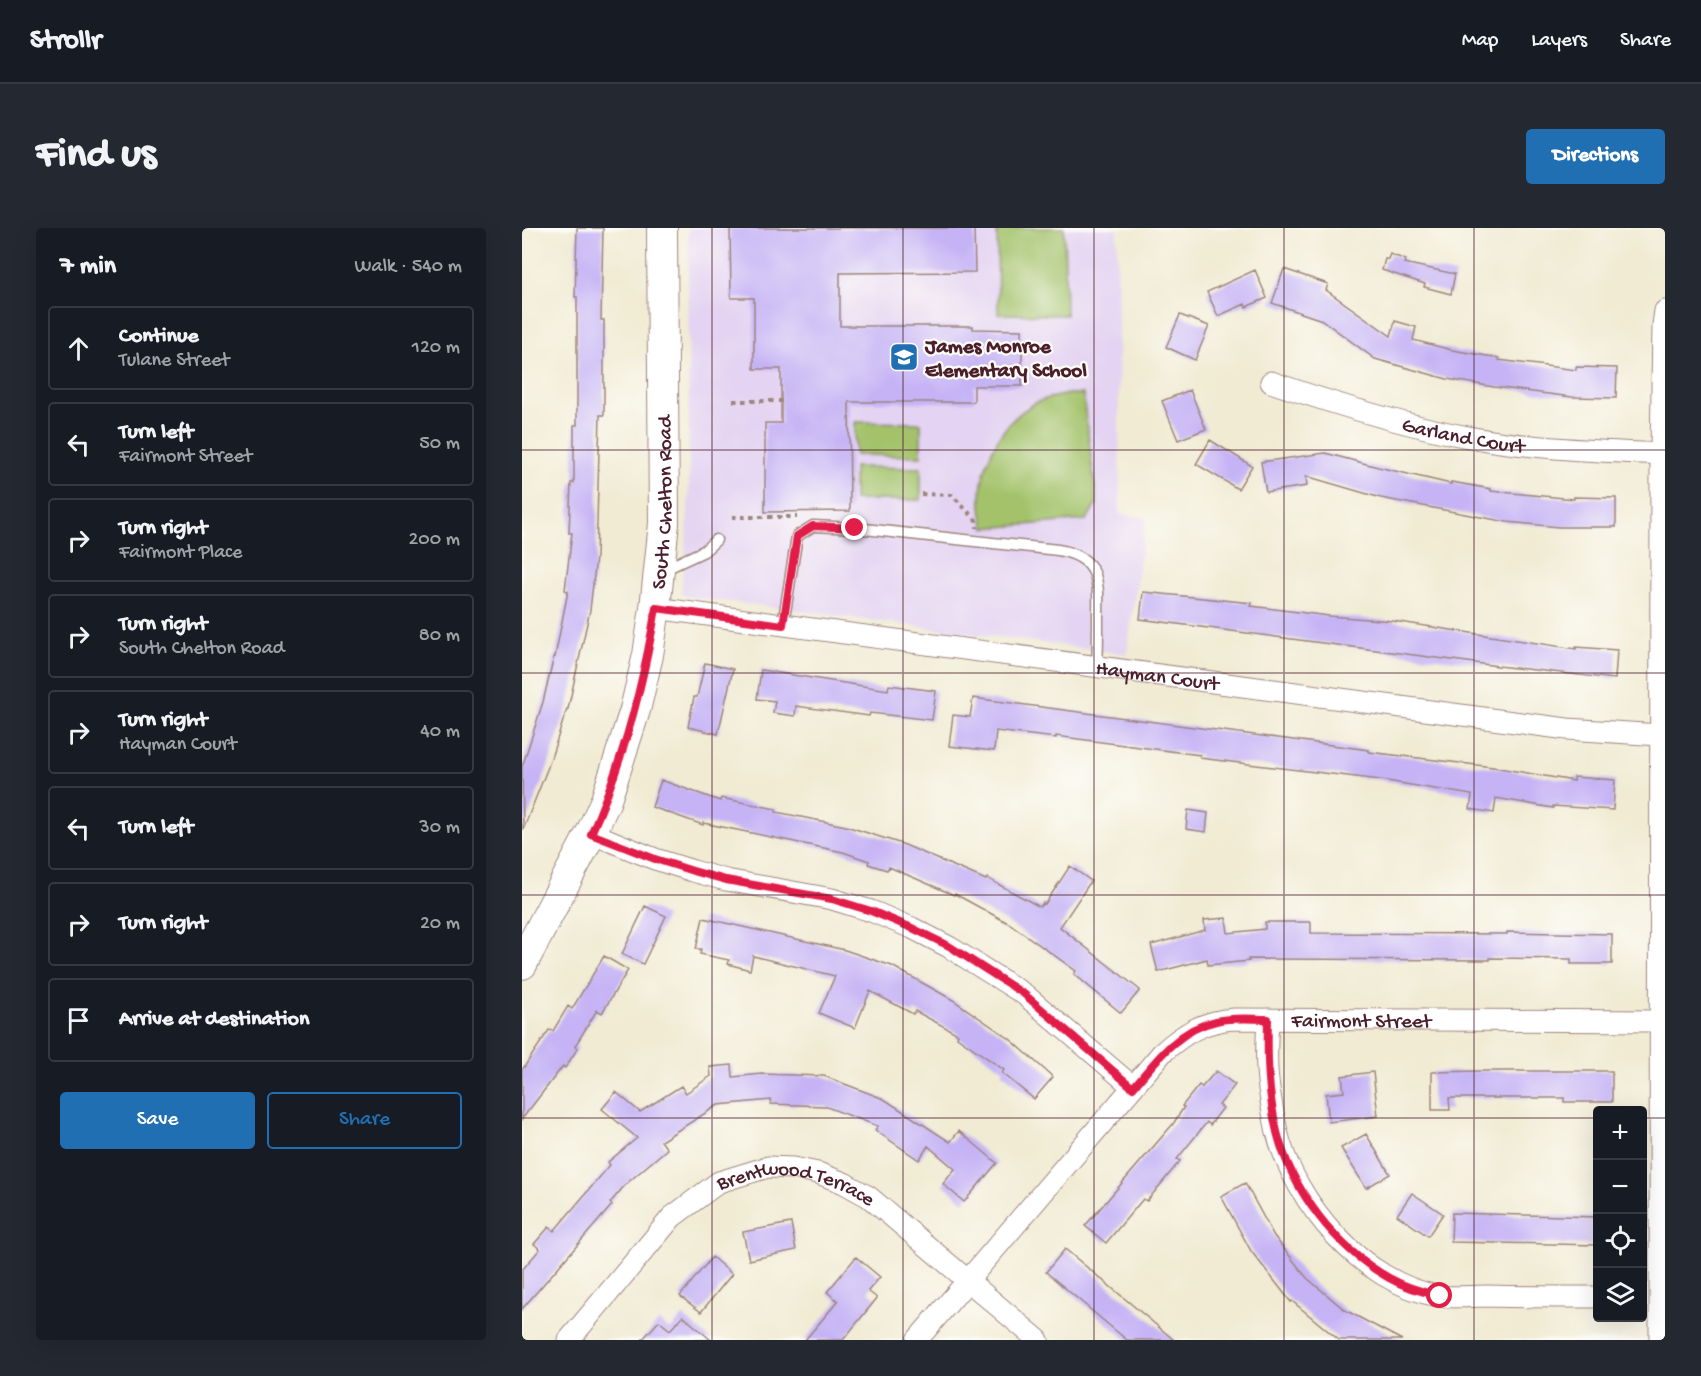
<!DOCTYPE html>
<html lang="en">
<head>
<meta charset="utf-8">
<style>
  body { margin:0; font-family:"Gochi Hand",sans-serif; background:#242831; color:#f1f3f6 }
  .controls { position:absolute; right:18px; bottom:18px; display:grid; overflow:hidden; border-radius:6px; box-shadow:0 6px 24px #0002 }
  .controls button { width:54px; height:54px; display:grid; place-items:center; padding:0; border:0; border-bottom:2px solid #363941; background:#171b24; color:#f1f3f6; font:30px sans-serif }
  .stop { position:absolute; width:18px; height:18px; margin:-14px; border:4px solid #e11d48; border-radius:50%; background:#fff }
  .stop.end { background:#e11d48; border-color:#fff; box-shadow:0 2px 6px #0008 }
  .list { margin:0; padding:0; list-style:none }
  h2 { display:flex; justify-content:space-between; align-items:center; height:78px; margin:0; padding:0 24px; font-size:26px }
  h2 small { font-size:20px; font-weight:400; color:#9ea1a6 }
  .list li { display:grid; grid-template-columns:39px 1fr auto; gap:18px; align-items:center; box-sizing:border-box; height:84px; margin:0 12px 12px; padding:0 12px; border:2px solid #363941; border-radius:6px }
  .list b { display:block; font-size:22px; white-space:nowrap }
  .list p { margin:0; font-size:20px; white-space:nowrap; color:#9ea1a6 }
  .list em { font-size:20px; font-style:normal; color:#9ea1a6 }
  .actions { display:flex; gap:12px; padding:18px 24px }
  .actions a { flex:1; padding:14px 0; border:2px solid #1f6fb2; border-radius:6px; text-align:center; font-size:21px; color:#1f6fb2 }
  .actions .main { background:#1f6fb2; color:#fff }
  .icon { flex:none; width:33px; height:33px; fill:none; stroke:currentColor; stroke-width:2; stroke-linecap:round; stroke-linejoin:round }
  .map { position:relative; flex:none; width:1143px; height:1112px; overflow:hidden; border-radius:6px }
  header { display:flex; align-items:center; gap:36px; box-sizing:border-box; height:84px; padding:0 30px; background:#171b24; border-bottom:2px solid #363941 }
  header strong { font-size:28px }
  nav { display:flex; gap:33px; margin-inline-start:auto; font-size:21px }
  .intro { display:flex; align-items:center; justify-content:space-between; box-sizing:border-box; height:144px; padding:0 36px }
  h1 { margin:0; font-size:42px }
  .button { padding:15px 27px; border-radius:6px; background:#1f6fb2; color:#fff; font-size:21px; font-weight:700 }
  main { display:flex; gap:36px; padding:0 36px }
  aside { flex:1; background:#171b24; border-radius:6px; box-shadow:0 6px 24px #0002 }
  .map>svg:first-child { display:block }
  .built { fill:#e4d3f2 }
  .green { fill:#a3c26b; stroke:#76704b; stroke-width:1.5 }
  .building { fill:#c5b3f5 }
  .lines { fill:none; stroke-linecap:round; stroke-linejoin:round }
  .lane-casing { stroke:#9e857f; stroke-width:13 }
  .street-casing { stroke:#9e857f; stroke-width:23 }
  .secondary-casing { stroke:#9e857f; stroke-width:32 }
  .path { stroke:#9e857f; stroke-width:4; stroke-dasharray:4.5 4.5; stroke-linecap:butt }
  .lane { stroke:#fff; stroke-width:10 }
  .street { stroke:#fff; stroke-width:21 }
  .secondary { stroke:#fff; stroke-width:30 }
  .route { stroke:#e11d48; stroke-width:8 }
  .grid { fill:none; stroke:#4a1f2b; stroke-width:1.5; stroke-opacity:0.55 }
  .labels { text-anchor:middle; stroke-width:4.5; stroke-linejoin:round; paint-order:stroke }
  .poi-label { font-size:21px; font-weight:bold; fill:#4a1f2b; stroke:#fdfcf7; text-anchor:start }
  .street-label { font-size:21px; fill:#4a1f2b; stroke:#fdfcf7 }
</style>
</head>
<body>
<header>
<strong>Strollr</strong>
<nav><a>Map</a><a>Layers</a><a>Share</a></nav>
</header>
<div class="intro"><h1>Find us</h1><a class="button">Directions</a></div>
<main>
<aside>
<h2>7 min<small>Walk · 540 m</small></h2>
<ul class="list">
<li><svg class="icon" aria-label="ahead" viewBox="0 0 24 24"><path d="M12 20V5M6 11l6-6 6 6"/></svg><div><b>Continue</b><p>Tulane Street</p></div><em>120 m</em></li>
<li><svg class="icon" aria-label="left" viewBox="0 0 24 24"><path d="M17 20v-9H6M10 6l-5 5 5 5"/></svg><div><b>Turn left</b><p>Fairmont Street</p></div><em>50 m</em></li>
<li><svg class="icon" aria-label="right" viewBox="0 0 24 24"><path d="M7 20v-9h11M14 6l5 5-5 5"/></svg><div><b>Turn right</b><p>Fairmont Place</p></div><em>200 m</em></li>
<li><svg class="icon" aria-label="right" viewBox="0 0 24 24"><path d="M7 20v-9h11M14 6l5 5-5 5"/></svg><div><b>Turn right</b><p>South Chelton Road</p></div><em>80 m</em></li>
<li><svg class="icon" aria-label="right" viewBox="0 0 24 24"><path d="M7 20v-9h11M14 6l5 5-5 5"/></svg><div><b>Turn right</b><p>Hayman Court</p></div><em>40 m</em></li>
<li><svg class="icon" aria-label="left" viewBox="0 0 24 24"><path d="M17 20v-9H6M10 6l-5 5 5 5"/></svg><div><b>Turn left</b></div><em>30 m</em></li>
<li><svg class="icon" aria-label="right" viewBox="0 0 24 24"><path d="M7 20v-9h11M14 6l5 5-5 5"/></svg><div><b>Turn right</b></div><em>20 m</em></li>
<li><svg class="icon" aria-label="arrive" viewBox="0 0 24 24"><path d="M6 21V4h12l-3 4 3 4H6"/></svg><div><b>Arrive at destination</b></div></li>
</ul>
<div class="actions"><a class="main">Save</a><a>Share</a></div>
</aside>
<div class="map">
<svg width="1143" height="1112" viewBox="0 0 1143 1112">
  <rect width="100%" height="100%" fill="#fdfcf7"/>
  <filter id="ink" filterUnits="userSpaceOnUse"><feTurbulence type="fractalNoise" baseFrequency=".0167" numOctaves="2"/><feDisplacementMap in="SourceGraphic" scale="12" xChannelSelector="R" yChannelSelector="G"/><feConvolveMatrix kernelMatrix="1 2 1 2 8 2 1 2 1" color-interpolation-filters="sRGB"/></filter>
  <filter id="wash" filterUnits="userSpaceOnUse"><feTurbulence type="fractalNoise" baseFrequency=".008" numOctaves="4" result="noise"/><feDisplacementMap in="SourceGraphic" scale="24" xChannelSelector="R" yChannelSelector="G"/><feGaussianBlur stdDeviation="1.35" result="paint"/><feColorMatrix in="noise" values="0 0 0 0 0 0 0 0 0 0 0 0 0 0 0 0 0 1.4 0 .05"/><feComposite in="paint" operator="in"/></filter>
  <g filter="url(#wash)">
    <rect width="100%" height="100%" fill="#f1ebd3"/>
    <!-- built -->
    <path class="built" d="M166,0H595L598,286L624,290L605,426L163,368L159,365L165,306L167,258Z"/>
    <!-- green -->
    <path class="green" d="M475,0H542L544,87L476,86Z
      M546,166H561L575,276L564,292L463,300C461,292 459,284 459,277C457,239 477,196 510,177C520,170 534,169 546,166Z
      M333,194L399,195V228L333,227Z
      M332,239L399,240V272H332Z"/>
    <g id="blocks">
      <!-- building -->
      <path class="building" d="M55,0H81L79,92H82V187H78L74,330L68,382L46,481H45L26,539L1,602L0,539L21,474L32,428L33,429L46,363L43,362L50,305H47L49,255H52V197H55V69H53Z
        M208,0H452L453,44L318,45V98H451V101L500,102V158H452V174H327L328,283L243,284V195H259V141H232V70H209Z
        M868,26L884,32L882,35L933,46L929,66L902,59L903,56L860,42L863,31H866Z
        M762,41L806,56L804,62L869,108L873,93L894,99L891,112L930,122L977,130V132L1054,142V139L1095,140L1094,170L1050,169L972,159L925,151L853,131L800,92L750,75Z
        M733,42L745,70L724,79L723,76L696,88L685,64Z
        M658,87L687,98L673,132L644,119Z
        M668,162L684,201L656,212L640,173Z
        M688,212L730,238L716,261L674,236Z
        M803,225L856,239L929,256V254L969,261V263L1052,271V269L1094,270V299H1037L985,294L859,270L784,248L785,258L744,264L739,234Z
        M621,364L730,375L729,378L807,388L871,393L1054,421V419L1095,422L1093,451L976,438L618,391Z
        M183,435L211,441L196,506L166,499L172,469H175Z
        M239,442L366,462L367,457L414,463L410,492L348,485L347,488L274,478L273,488L251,485L253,473L235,471Z
        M451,470L847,522V524L971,539L1052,553V549L1093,552L1091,582L1031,578V580L974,570L972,585L948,581L950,567L859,552L718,535L678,530V527L534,508V510L474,503L472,523L427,518L431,487L448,489Z
        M139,552L198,573L199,570L254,581V584L324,598L383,617L464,652L465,650L518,679L521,675L523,676L548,638L569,653L538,699L618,762L599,785L552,746L554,743L488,696L433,666L432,667L367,639L365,642L346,636L347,633L321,624L181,595V597L130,579Z
        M666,582L686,585L684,604L664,601Z
        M123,678L144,688L121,736L100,726Z
        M181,690L323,722L370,738L431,772L488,811L531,849L512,871L480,845L482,842L435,809L436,806L393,783L391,786L348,763L333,800L297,785L313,748L231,728L228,742L206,736L207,732L178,726L179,721H174Z
        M704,690L706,705L743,701V694H789V705L985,706V704L1090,706V736H1049V731L968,730V732L726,731L727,733L686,737L685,731L636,744L629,717L683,702L682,692Z
        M82,728L106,742L80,785L75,782L53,818L56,820L43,840L41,838L0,891V842L27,802L31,803L46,778L50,781Z
        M210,837L211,849L240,846L302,848L362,871L428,914L437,903L475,935L442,974L421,956L433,941L406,918L397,932L353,902L356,898L302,878L249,876V872L196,877L139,913L145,921L104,956L88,975L90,977L0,1081V1042L18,1021L12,1016L27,999L32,1003L88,937L86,934L115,910L80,881L94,864L118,884L159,858L164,865L189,848L188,839Z
        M694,843L713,857L697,877L701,880L688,897L685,894L655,931L658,933L625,973L621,971L584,1015L563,998L651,896L662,879L660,878L677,857L680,859Z
        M957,843H1090V874H1042V870H927L928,882H910V844Z
        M851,844L856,888L807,894L804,866L822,864L820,848Z
        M844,906L868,946L844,960L819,920Z
        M723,955L752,1008L785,1050L823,1082L880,1112H817L770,1073L769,1074L729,1023L699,968Z
        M890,965L921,986L906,1008L875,987Z
        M930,985L1076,989V1017L929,1014Z
        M269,995L274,1022L227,1032L221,1004Z
        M543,1021L608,1075L652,1112H605L588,1098L524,1044Z
        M190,1029L210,1046L179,1084L158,1068Z
        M334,1029L358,1049L346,1063L355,1070L321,1112H283L316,1073L305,1064Z
        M161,1088L189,1112H120L137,1093L148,1102Z"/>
    </g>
  </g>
  <g filter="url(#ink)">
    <use href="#blocks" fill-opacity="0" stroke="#9e857f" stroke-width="1.5"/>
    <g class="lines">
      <!-- lane casing -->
      <g class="lane-casing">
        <path id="lane" d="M141,342L182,323L194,312
          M261,397L275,308L291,298L333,300L536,322C577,329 577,352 576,388C576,405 576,422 575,439"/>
      </g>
      <!-- street casing -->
      <g class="street-casing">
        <g id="street">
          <path id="s1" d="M749,154C815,177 883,198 952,210C1014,221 1077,223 1139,226"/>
          <path id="s2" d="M133,380L1045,501L1138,507"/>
          <path d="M69,605L133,631L171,643L204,652L310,671L349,683L390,700L427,719L502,766L611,859"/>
          <path d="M746,791C745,808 744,825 745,841C746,862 751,884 755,904C773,976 841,1055 916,1068C932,1070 950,1068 966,1068C1003,1069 1039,1069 1076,1069"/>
          <path id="s3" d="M47,1112L150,989L197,954L246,939L271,940L296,945L322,955L347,969L516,1112"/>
          <path id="s4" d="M395,1112L640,825C662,805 682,793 712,791L1138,793"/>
          <path d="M1138,1112L1139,226L1141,97L1143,83"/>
        </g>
      </g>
      <!-- secondary casing -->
      <g class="secondary-casing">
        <g id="secondary">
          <path id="s5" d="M0,736L69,605L84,572L113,482L126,427L133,380L142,295L140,0"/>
        </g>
      </g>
      <!-- path -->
      <path class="path" d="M211,173H260
        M399,266L430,267L454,292L455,300
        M210,289H275"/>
      <!-- lane -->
      <use href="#lane" class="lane"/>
      <!-- street -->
      <use href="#street" class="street"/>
      <!-- secondary -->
      <use href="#secondary" class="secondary"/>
    </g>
  </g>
  <g class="lines" filter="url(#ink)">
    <!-- route -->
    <path class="route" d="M333,300L291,298L275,308L261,397L134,380C121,458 101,534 69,606L133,631L171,643L204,652L310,671L349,683L390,700L427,718L502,766L611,860C634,832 657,801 694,793C710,789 729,791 746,791C745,830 746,866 755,904C770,963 814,1020 867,1050C883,1059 900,1064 918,1068"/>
  </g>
  <!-- grid -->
  <path class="grid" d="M190,0V1112M381,0V1112M572,0V1112M762,0V1112M952,0V1112M0,222H1143M0,445H1143M0,667H1143M0,890H1076M1120,890H1143"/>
  <!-- icons -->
  <defs>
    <g id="school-square" transform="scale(1.5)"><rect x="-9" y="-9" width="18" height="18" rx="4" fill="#1f6fb2" stroke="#fdfcf7"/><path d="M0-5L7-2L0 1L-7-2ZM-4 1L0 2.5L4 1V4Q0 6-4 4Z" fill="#fff"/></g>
  </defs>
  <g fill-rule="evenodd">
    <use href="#school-square" x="382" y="129"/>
  </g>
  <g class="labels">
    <!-- poi labels -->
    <g class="poi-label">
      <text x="403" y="124">James Monroe<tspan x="403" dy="24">Elementary School</tspan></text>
    </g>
    <!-- street labels -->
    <g class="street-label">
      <text dy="7" stroke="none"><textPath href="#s1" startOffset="200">Garland Court</textPath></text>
      <text dy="7" stroke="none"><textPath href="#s5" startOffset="489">South Chelton Road</textPath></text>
      <text dy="7" stroke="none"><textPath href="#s2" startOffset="507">Hayman Court</textPath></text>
      <text dy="7" stroke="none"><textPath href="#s4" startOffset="586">Fairmont Street</textPath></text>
      <text dy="7" stroke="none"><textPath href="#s3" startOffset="300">Brentwood Terrace</textPath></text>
    </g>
  </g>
</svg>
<div class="controls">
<button>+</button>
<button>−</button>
<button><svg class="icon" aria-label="locate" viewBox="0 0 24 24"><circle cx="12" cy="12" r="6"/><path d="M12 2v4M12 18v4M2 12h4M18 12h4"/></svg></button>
<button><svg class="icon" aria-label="layers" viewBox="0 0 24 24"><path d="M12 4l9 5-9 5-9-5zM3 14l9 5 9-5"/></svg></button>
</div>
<div class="stop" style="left:918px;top:1068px"></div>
<div class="stop end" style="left:333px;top:300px"></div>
</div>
</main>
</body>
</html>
